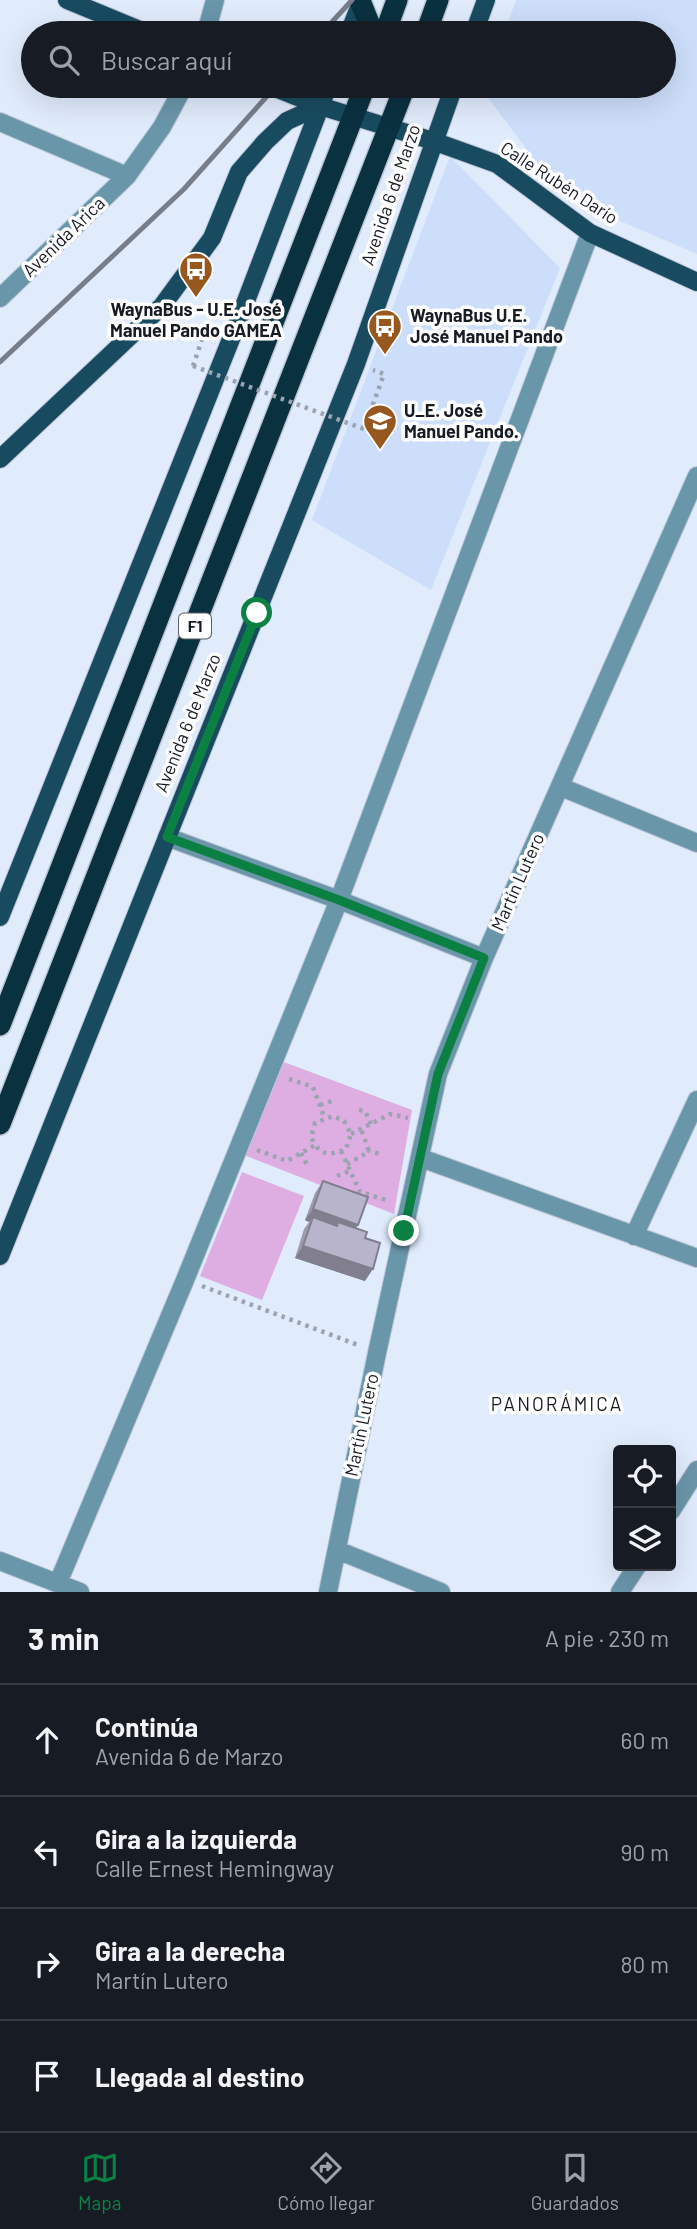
<!DOCTYPE html>
<html lang="es">
<head>
<meta charset="utf-8">
<style>
  body { margin:0; font-family:Barlow,sans-serif; background:#20242c; color:#f1f3f6 }
  .controls { position:absolute; right:21px; bottom:21px; display:grid; overflow:hidden; border-radius:7px; box-shadow:0 7px 28px #0002 }
  .controls button { width:63px; height:63px; display:grid; place-items:center; padding:0; border:0; border-bottom:2px solid #363941; background:#171b24; color:#f1f3f6; font:35px sans-serif }
  .stop { position:absolute; width:21px; height:21px; margin:-16px; border:5px solid #0b8043; border-radius:50%; background:#fff }
  .stop.end { background:#0b8043; border-color:#fff; box-shadow:0 2px 7px #0008 }
  .list { margin:0; padding:0; list-style:none }
  h2 { display:flex; justify-content:space-between; align-items:center; height:91px; margin:0; padding:0 28px; font-size:30px }
  h2 small { font-size:23px; font-weight:400; color:#9ea1a6 }
  .list li { display:grid; grid-template-columns:46px 1fr auto; gap:21px; align-items:center; box-sizing:border-box; height:112px; padding:0 28px; border-top:2px solid #363941 }
  .list b { display:block; font-size:26px; white-space:nowrap }
  .list p { margin:0; font-size:23px; white-space:nowrap; color:#9ea1a6 }
  .list em { font-size:23px; font-style:normal; color:#9ea1a6 }
  .icon { flex:none; width:38px; height:38px; fill:none; stroke:currentColor; stroke-width:2; stroke-linecap:round; stroke-linejoin:round }
  .map { position:relative; flex:none; width:697px; height:1592px; overflow:hidden }
  .search { position:absolute; background:#171b24; box-shadow:0 7px 28px #0002; left:21px; right:21px; top:21px; height:77px; display:flex; align-items:center; gap:18px; box-sizing:border-box; padding:0 24px; border-radius:38px; color:#9ea1a6; font-size:26px }
  .sheet { height:539px; background:#171b24 }
  nav { display:flex; justify-content:space-around; align-items:center; box-sizing:border-box; height:98px; border-top:2px solid #363941; background:#171b24; font-size:19px; color:#9ea1a6 }
  nav a { display:grid; justify-items:center; gap:4px }
  nav .on { color:#0b8043 }
  .map>svg:first-child { display:block }
  .built { fill:#cddefa }
  .green { fill:#deaee2 }
  .lines { fill:none; stroke-linecap:round; stroke-linejoin:round }
  .minor-casing { stroke:#bcc6d5; stroke-width:20 }
  .major-casing { stroke:#bcc6d5; stroke-width:20 }
  .highway-casing { stroke:#bcc6d5; stroke-width:24 }
  .path { stroke:#9ba3b1; stroke-width:4.5; stroke-dasharray:3.5 5; stroke-linecap:butt }
  .minor { stroke:#6a96aa; stroke-width:18 }
  .major { stroke:#184b60; stroke-width:18 }
  .highway { stroke:#0a3140; stroke-width:21 }
  .rail { stroke:#777e8a; stroke-width:5 }
  .path-bridge { stroke:#9ba3b1; stroke-width:4.5; stroke-dasharray:3.5 5; stroke-linecap:butt }
  .wall { fill:#9e9baf }
  .shaded-wall { fill:#817e8e }
  .building { fill:#b8b4cb; stroke:#817e8e; stroke-width:2 }
  .route { stroke:#0b8043; stroke-width:9 }
  .labels { text-anchor:middle; stroke-width:7; stroke-linejoin:round; paint-order:stroke }
  .shield { fill:#fff; stroke:#5d5f65; stroke-width:2 }
  .shield-label { font-size:16px; font-weight:bold; fill:#171b23 }
  .street-label { font-size:18px; fill:#171b23; stroke:#fff }
  .poi-label { font-size:18px; font-weight:bold; fill:#171b23; stroke:#fff; text-anchor:start }
  .neighbourhood-label { font-size:19px; letter-spacing:2px; fill:#171b23; stroke:#fff }
</style>
</head>
<body>
<div class="map">
<svg width="697" height="1592" viewBox="0 0 697 1592">
  <rect width="100%" height="100%" fill="#e0ebfc"/>
  <!-- built -->
  <path class="built" d="M516,0H697V254L562,196L482,90L484,86H664V33H504Z
    M450,156L560,268L431,590L312,520Z"/>
  <!-- green -->
  <path class="green" d="M281,1061L412,1110L394,1214L244,1155Z
    M242,1172L304,1196L262,1300L200,1276Z"/>
  <g class="lines">
    <!-- minor casing -->
    <g class="minor-casing">
      <path id="minor" d="M206,33L215,0
        M0,122L127,176
        M0,298L127,176L162,127L184,86
        M561,787L697,843
        M167,837L339,900L484,958
        M421,1158L697,1258
        M634,1236L697,1100
        M671,1511L697,1470
        M337,1550L441,1592
        M0,1561L80,1592
        M58,1583L185,1280L339,900L590,233
        M328,1592L377,1353L438,1074L484,958L697,476
        M620,1592L637,1566"/>
    </g>
    <!-- major casing -->
    <g class="major-casing">
      <path id="major" d="M67,0L147,33
        M349,33L362,0
        M474,33L486,0
        M270,86L320,106L433,141L497,164L590,233L697,282
        M0,459L162,306L212,238L239,172L265,142L287,121L320,106
        M0,917L241,314L328,86
        M0,1256L356,364L454,86"/>
    </g>
    <!-- highway casing -->
    <g class="highway-casing">
      <path id="highway" d="M361,3L373,33
        M385,33L397,0
        M426,33L438,0
        M0,1025L365,86
        M0,1124L405,86"/>
    </g>
    <!-- path -->
    <path class="path" d="M193,366L214,304L223,308
      M364,429L384,374L373,370
      M289,1079L313,1087L325,1119
      M320,1105L335,1100
      M359,1110L365,1111L371,1124
      M351,1134L390,1114L408,1118
      M257,1150L287,1161L315,1145L311,1137L315,1123L333,1116L344,1121L351,1134L346,1149C334,1154 324,1157 315,1145
      M367,1150L383,1155
      M341,1151L360,1192L390,1201
      M301,1153L308,1167
      M347,1164L367,1153L368,1148L361,1129
      M337,1176L350,1171
      M202,1286L358,1345"/>
    <!-- minor -->
    <use href="#minor" class="minor"/>
    <!-- major -->
    <use href="#major" class="major"/>
    <!-- highway -->
    <use href="#highway" class="highway"/>
    <!-- rail -->
    <path class="rail" d="M322,33L352,0
      M0,362L184,189L276,86"/>
    <!-- path-bridge -->
    <path class="path-bridge" d="M193,366L364,429"/>
  </g>
  <!-- wall -->
  <path class="wall" d="M323,1181L358,1225L356,1228L365,1238V1281L295,1258L304,1229L309,1222L305,1220L315,1193Z"/>
  <!-- shaded-wall -->
  <path class="shaded-wall" d="M313,1209L358,1225L350,1236L337,1226L338,1222L333,1230L313,1217L309,1222L305,1220Z
    M303,1246L373,1269L365,1281L295,1258Z"/>
  <!-- building -->
  <path class="building" d="M323,1181L368,1197L358,1225L313,1209Z
    M313,1217L337,1226L338,1222L367,1232L365,1238L380,1243L373,1269L303,1246Z"/>
  <g class="lines">
    <!-- route -->
    <path class="route" d="M257,613L167,837L339,900L484,958L438,1074L404,1231"/>
  </g>
  <!-- icons -->
  <defs>
    <g id="bus-pin" transform="scale(1.75)"><path d="M0 17L-7.5 6A9.5 9.5 0 1 1 7.5 6Z" fill="#97581f" stroke="#fff"/><path d="M-5-6H5V4H4V6H2V4H-2V6H-4V4H-5ZM-3.5-4V0h7V-4ZM-3.5 1.2v1.5H-2V1.2ZM2 1.2v1.5H3.5V1.2Z" fill="#fff"/></g>
    <g id="school-pin" transform="scale(1.75)"><path d="M0 17L-7.5 6A9.5 9.5 0 1 1 7.5 6Z" fill="#97581f" stroke="#fff"/><path d="M0-5L7-2L0 1L-7-2ZM-4 1L0 2.5L4 1V4Q0 6-4 4Z" fill="#fff"/></g>
  </defs>
  <g fill-rule="evenodd">
    <use href="#bus-pin" x="196" y="269"/>
    <use href="#bus-pin" x="385" y="326"/>
    <use href="#school-pin" x="380" y="421"/>
  </g>
  <g class="labels">
    <!-- shield labels -->
    <rect class="shield" x="179" y="613.5" width="32" height="25" rx="5"/>
    <g class="shield-label">
      <text x="195" y="632">F1</text>
    </g>
    <!-- street labels -->
    <g class="street-label">
      <text transform="translate(559 183) rotate(33)" y="6">Calle Rubén Darío</text>
      <text transform="translate(391 195) rotate(-71)" y="6">Avenida 6 de Marzo</text>
      <text transform="translate(64 237) rotate(-44)" y="6">Avenida Arica</text>
      <text transform="translate(188 723) rotate(-68)" y="6">Avenida 6 de Marzo</text>
      <text transform="translate(518 882) rotate(-66)" y="6">Martín Lutero</text>
      <text transform="translate(362 1425) rotate(-78)" y="6">Martín Lutero</text>
    </g>
    <!-- poi labels -->
    <g class="poi-label">
      <text x="196" y="316" text-anchor="middle">WaynaBus - U.E. José<tspan x="196" dy="21">Manuel Pando GAMEA</tspan></text>
      <text x="410" y="322">WaynaBus U.E.<tspan x="410" dy="21">José Manuel Pando</tspan></text>
      <text x="404" y="417">U_E. José<tspan x="404" dy="21">Manuel Pando.</tspan></text>
    </g>
    <!-- neighbourhood labels -->
    <g class="neighbourhood-label">
      <text x="557" y="1411">PANORÁMICA</text>
    </g>
  </g>
</svg>
<div class="controls">
<button><svg class="icon" aria-label="locate" viewBox="0 0 24 24"><circle cx="12" cy="12" r="6"/><path d="M12 2v4M12 18v4M2 12h4M18 12h4"/></svg></button>
<button><svg class="icon" aria-label="layers" viewBox="0 0 24 24"><path d="M12 4l9 5-9 5-9-5zM3 14l9 5 9-5"/></svg></button>
</div>
<div class="stop" style="left:257px;top:613px"></div>
<div class="stop end" style="left:404px;top:1231px"></div>
<div class="search"><svg class="icon" aria-label="search" viewBox="0 0 24 24"><circle cx="10" cy="10" r="6"/><path d="M15 15l6 6"/></svg>Buscar aquí</div>
</div>
<section class="sheet">
<h2>3 min<small>A pie · 230 m</small></h2>
<ul class="list">
<li><svg class="icon" aria-label="ahead" viewBox="0 0 24 24"><path d="M12 20V5M6 11l6-6 6 6"/></svg><div><b>Continúa</b><p>Avenida 6 de Marzo</p></div><em>60 m</em></li>
<li><svg class="icon" aria-label="left" viewBox="0 0 24 24"><path d="M17 20v-9H6M10 6l-5 5 5 5"/></svg><div><b>Gira a la izquierda</b><p>Calle Ernest Hemingway</p></div><em>90 m</em></li>
<li><svg class="icon" aria-label="right" viewBox="0 0 24 24"><path d="M7 20v-9h11M14 6l5 5-5 5"/></svg><div><b>Gira a la derecha</b><p>Martín Lutero</p></div><em>80 m</em></li>
<li><svg class="icon" aria-label="arrive" viewBox="0 0 24 24"><path d="M6 21V4h12l-3 4 3 4H6"/></svg><div><b>Llegada al destino</b></div></li>
</ul>
</section>
<nav>
<a class="on"><svg class="icon" aria-label="map" viewBox="0 0 24 24"><path d="M3 6l6-2 6 2 6-2v14l-6 2-6-2-6 2zM9 4v14M15 6v14"/></svg>Mapa</a>
<a><svg class="icon" aria-label="directions" viewBox="0 0 24 24"><path d="M12 3l9 9-9 9-9-9zM9 14v-3h6M13 9l2 2-2 2"/></svg>Cómo llegar</a>
<a><svg class="icon" aria-label="saved" viewBox="0 0 24 24"><path d="M7 4h10v16l-5-4-5 4z"/></svg>Guardados</a>
</nav>
</body>
</html>
